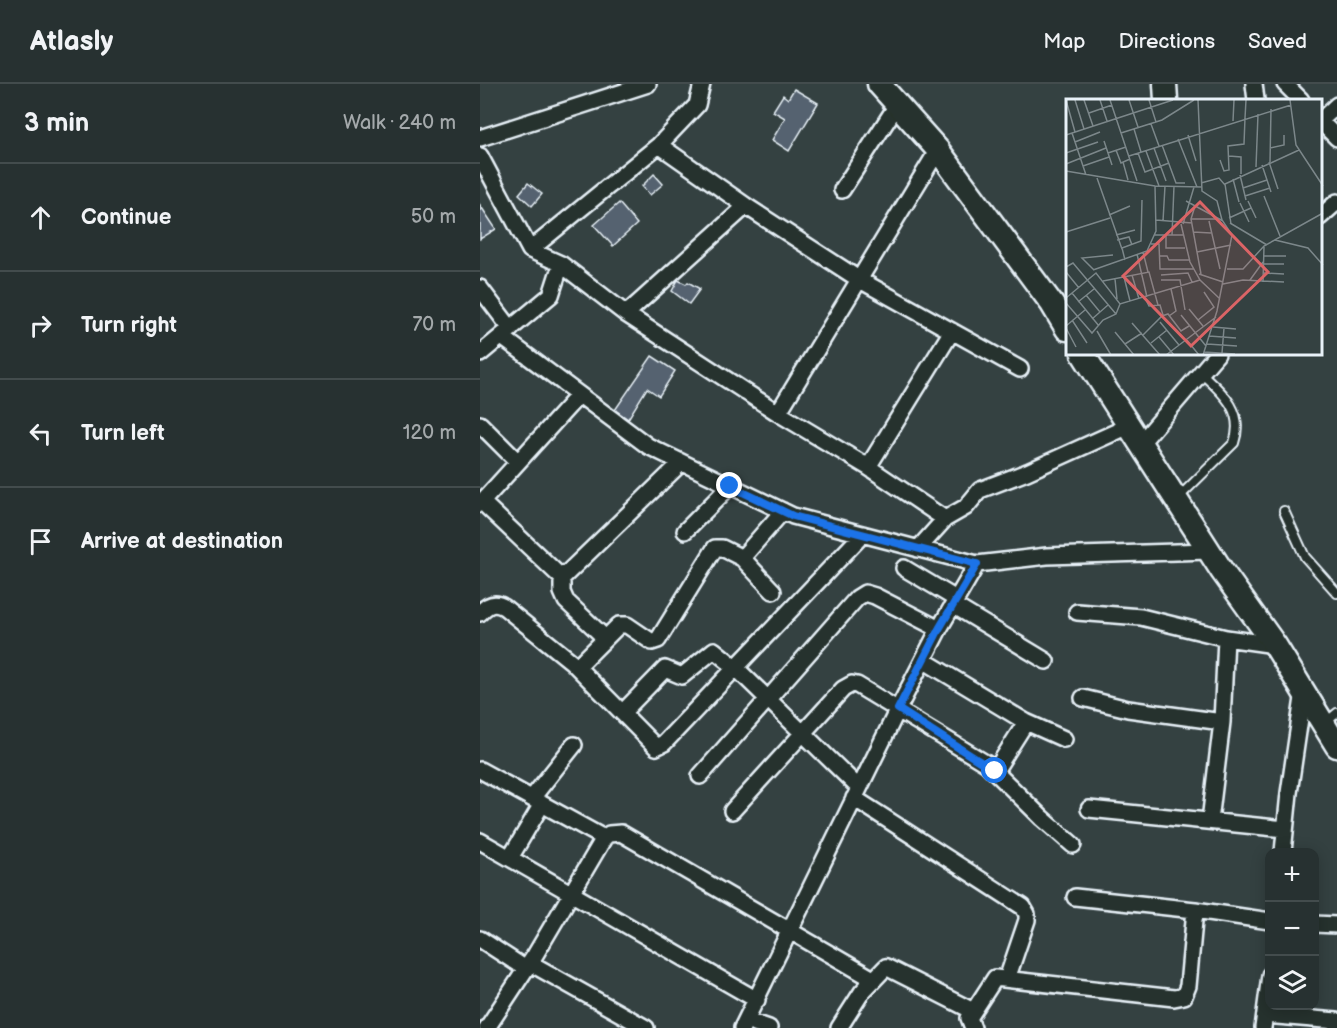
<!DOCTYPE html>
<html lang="en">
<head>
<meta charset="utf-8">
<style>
  body { margin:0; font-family:"Balsamiq Sans",sans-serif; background:#2f3939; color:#f1f3f6 }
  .controls { position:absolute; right:18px; bottom:18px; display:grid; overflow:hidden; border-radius:12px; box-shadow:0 3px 15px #0003 }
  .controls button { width:54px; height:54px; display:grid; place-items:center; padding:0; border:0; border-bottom:2px solid #434c4d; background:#273131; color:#f1f3f6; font:30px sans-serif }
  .stop { position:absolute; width:18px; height:18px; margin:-14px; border:4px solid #1a73e8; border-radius:50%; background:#fff }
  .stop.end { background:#1a73e8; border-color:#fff; box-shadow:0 2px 6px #0008 }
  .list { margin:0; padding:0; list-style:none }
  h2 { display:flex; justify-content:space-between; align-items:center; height:78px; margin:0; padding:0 24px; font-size:26px }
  h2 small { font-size:20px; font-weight:400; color:#a4a9ab }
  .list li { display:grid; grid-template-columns:39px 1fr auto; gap:18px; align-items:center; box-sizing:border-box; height:108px; padding:0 24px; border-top:2px solid #434c4d }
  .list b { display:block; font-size:22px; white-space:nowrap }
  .list em { font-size:20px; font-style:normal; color:#a4a9ab }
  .icon { flex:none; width:33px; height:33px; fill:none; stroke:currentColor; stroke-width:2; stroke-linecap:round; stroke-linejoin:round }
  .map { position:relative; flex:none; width:857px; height:944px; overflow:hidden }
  header { display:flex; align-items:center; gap:36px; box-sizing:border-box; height:84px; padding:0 30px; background:#273131; border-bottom:2px solid #434c4d }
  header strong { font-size:28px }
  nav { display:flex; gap:33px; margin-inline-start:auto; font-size:21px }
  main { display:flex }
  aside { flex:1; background:#273131 }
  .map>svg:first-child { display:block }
  .building { fill:#55626f; stroke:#e8f1f8; stroke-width:1.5 }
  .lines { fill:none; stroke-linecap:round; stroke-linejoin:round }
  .lane-casing { stroke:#e8f1f8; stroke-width:12 }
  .street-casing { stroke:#e8f1f8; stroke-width:20 }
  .secondary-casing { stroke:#e8f1f8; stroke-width:27 }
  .lane { stroke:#26332d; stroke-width:8 }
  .street { stroke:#26332d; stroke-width:15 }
  .secondary { stroke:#26332d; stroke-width:22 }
  .route { stroke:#1a73e8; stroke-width:8 }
  .inset-road { fill:none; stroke:#7c878a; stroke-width:1.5 }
  .view { fill:#db6466; fill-opacity:0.15; stroke:#db6466; stroke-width:3 }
  .inset-edge { fill:none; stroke:#e8f1f8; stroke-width:3 }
</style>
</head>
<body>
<header>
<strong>Atlasly</strong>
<nav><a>Map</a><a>Directions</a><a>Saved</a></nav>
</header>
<main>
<aside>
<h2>3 min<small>Walk · 240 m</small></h2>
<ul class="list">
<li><svg class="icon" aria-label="ahead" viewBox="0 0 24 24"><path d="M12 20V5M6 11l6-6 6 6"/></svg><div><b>Continue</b></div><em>50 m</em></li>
<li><svg class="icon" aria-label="right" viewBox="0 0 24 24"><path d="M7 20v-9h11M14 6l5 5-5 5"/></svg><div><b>Turn right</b></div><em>70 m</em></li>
<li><svg class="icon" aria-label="left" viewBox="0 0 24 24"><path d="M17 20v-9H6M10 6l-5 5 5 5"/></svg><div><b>Turn left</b></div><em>120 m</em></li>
<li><svg class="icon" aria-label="arrive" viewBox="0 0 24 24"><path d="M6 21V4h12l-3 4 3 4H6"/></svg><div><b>Arrive at destination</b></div></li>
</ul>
</aside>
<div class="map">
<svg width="857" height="944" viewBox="0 0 857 944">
  <rect width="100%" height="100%" fill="#344141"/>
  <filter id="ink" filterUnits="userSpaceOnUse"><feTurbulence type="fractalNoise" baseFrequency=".0167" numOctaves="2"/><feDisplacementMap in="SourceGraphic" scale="12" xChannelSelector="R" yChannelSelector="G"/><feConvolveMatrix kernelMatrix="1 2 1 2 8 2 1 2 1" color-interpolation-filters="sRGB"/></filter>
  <g filter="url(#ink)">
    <!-- building -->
    <path class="building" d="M314,5L338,19L309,67L292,56L305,34L293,27L303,11L308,15Z
      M174,90L183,100L170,111L162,102Z
      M48,99L62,110L52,122L39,110Z
      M139,119L157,140L133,162L114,141Z
      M0,121L16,145L0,155Z
      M198,196L206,200L208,198L220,205L209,220L192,207Z
      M172,272L195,287L179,312L167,304L148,335L135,326Z"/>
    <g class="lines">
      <!-- lane casing -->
      <g class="lane-casing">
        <path id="lane" d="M697,415L754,359C765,327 743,309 721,289
          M804,427L825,473L857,509
          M845,639L857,629"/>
      </g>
      <!-- street casing -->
      <g class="street-casing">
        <path id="street" d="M774,0L776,16
          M805,0L821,16
          M857,21L840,37L857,54
          M0,54L168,0
          M179,61L266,122L380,196L540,285
          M0,72L50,166L81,180L146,230L298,329L388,383L465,435
          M362,106L417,21
          M840,133L857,118
          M50,166L179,61L217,21L222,0
          M0,204L31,245
          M146,230L266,122
          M22,253L168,362L313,432L497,480L567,472L729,467
          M0,270L71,211L81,180
          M298,329L458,66
          M0,340L38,378
          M660,360L737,270
          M388,383L472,247
          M2,418L82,494L201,379
          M0,420L99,311
          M205,447L250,402
          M438,465L465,435L486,423L500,406L547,388L649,342
          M262,474L293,507
          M424,484L476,515
          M82,494V508L86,517L125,554
          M473,521L566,577
          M597,528L661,533L746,554L742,638L730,737
          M0,529C7,521 14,517 24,523L92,578L176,663L184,659L383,450
          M746,554L795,561
          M443,576L546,638L584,655
          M97,583L139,541H147L172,558L178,556L235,464H242L262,474L303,427
          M603,614L648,625L742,638
          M142,629L185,585L202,592L234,566L255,583L379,704
          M0,686L124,754
          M515,687L546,638
          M220,692L377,514L385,509L395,512L459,545
          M52,714L94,661
          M374,714L543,823L547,830V836L527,895
          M609,725L805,745
          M252,727L363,605L372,600L377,601L507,680L562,734L593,761
          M0,757L277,916
          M803,768L809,709L824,607
          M30,774L62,720
          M595,813L715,826L790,837
          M834,840L857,841
          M0,855L46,885
          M50,879L166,944
          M785,931L857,937
          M266,936L289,944
          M7,944L55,871L124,754L129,750L141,749L393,895
          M262,944L418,625L459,545L497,480
          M359,944L382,908L406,883L493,927
          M493,944L489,934L515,894L694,914L704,912L708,902L715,826
          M783,944L790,891"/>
      </g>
      <!-- secondary casing -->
      <g class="secondary-casing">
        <path id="secondary" d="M399,0L458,66L572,220L587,245
          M685,0L686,16
          M603,270L742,487L795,561L857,662"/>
      </g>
      <!-- lane -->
      <use href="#lane" class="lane"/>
      <!-- street -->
      <use href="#street" class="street"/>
      <!-- secondary -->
      <use href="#secondary" class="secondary"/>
    </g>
  </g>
  <g class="lines" filter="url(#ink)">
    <!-- route -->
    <path class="route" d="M250,402L313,432L497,480L459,545L418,625L515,687"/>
  </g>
  <!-- overview -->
  <g transform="translate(586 15)">
    <rect width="256" height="256" fill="#344141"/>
    <path class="inset-road" d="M0,1L9,33M9,1L18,30M18,1L27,27M34,1L41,22M44,1L71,82M63,1L72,28M83,1L90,23M132,1L136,92L151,102L156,121L166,136L151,212L137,256M224,1L230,46L257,87M23,14L46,6M179,19L180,1M167,22L168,1M85,25L93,47M68,30L75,53M6,34L20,76M55,34L96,21L128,1M0,36L107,1M122,36L130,62M112,40L131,88M38,42L46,66M9,43L34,33M96,46L110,84H119M88,49L100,82M204,49L218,46V36M50,51L55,64L64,60M80,52L93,87M0,54L32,43M42,54L60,48M72,54L79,73L103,64M63,57L225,6M163,57L175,58V75M154,61L158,72L163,71L162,47L178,45L179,19M57,63L62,81M203,63L212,90M204,63L205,10M0,65L40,49M196,66L205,93M17,67L43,58M190,68L192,15M0,72L89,87L136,88M174,76L180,101M31,79L56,150M167,80L173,103M135,84L153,79L159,86M177,89L201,81M179,97L204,89M198,97L214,137M120,102L157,122M182,102L190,119M174,104L183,123M129,107L125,120L135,175M43,116L64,107M163,119L185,109M125,120H153M90,121L126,124M97,122L99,87M143,122L154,170M164,124L201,146M115,125L124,163L134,181L153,199M117,125L128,88M165,125L159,85L233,51M0,133L44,119M127,133L145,134M50,136L69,131M88,136H117M100,136V149H119M106,136L108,87M51,141L63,138L66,146M209,141L242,149L257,166M85,145H93L94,170H128M77,153L82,173M131,153L165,146M71,155L81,198M94,157H101L103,161H123M198,157H220M59,161L56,149L75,142L76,101M198,165H218M0,168L7,164L50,215M161,170H177L198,147L257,114M27,171L81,152L90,132L89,87M28,171L16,159L47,156M0,173L13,189M198,174L218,175M133,175L157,183M66,176L73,200M95,176L122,174L126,183M58,178L64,202M49,180L51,200M95,181H114L119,211M184,181L197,163M37,182L83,173L92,206M197,183L198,148M157,185L177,181L218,183M6,194L33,227M20,196L34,213M0,199L30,174L54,205L134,181M79,199L83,207L94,206L97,216M12,203L28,190M0,204L26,234L37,221L50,215L54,205M123,210L137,227M115,216L140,247M103,217L110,212L105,190M26,220L42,206M6,221L21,244M132,221L148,208L138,193M94,223L113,246M66,224L94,256M0,227L19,211M147,228L170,230M0,229L10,248M31,232L45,256M49,233L68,256M77,236L96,217L102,215L115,232L123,227M143,237L170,239M93,238L108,256M120,240L133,256M85,244L101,231M59,245L76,234M141,245L171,247M138,253L169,255M156,254L158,229M100,256L150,218"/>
    <path class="view" d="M134,103L202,173L125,247L57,177Z"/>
    <rect width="256" height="256" class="inset-edge"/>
  </g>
</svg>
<div class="controls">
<button>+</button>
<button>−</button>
<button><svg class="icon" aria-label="layers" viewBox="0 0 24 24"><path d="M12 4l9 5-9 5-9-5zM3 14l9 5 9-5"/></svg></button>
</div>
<div class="stop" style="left:515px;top:687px"></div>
<div class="stop end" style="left:250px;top:402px"></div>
</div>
</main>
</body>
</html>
